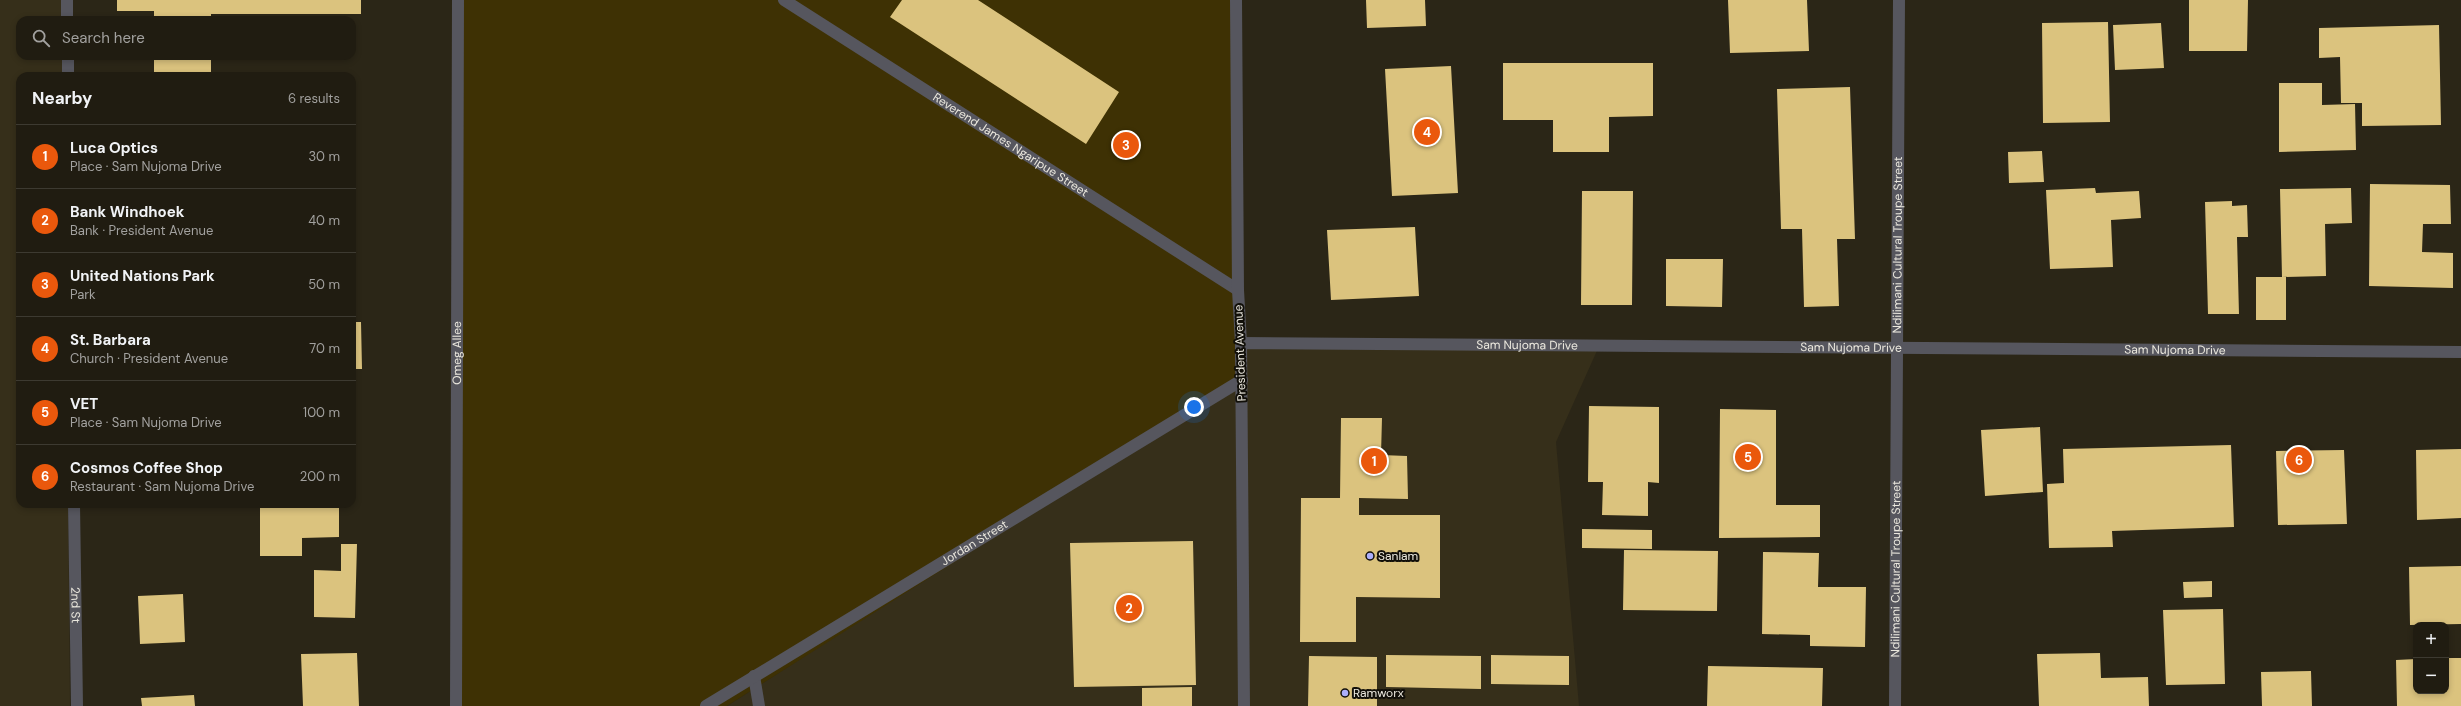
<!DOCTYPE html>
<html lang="en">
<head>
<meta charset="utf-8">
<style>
  body { margin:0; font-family:"DM Sans",sans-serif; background:#28251a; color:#f1f3f6 }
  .controls { position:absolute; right:12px; bottom:12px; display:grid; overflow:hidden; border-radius:8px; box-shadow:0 2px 6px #0003 }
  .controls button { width:36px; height:36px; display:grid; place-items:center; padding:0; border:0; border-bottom:1px solid #3d3a31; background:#201c11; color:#f1f3f6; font:20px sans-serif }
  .you { position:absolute; left:1194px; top:407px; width:14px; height:14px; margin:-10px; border:3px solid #fff; border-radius:50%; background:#1a73e8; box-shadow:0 0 0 6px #1a73e833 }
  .badge { display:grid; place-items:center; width:26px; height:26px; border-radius:50%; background:#ea580c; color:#fff; font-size:13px; font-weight:700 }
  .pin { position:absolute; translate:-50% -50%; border:2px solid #fff; box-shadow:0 1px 4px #0006 }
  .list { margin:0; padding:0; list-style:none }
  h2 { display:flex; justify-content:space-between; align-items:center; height:52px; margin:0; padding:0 16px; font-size:17px }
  h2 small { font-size:13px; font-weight:400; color:#a2a19f }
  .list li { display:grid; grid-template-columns:26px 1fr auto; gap:12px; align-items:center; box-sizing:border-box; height:64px; padding:0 16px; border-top:1px solid #3d3a31 }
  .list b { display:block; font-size:15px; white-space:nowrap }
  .list p { margin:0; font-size:13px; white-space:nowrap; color:#a2a19f }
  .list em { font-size:13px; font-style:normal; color:#a2a19f }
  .icon { flex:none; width:22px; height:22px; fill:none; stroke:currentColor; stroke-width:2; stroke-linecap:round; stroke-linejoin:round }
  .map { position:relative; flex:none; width:2461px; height:706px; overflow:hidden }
  .search { position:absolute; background:#201c11; box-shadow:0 2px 6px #0003; left:16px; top:16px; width:340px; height:44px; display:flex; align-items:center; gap:10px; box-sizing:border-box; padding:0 14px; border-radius:12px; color:#a2a19f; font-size:15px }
  .panel { position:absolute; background:#201c11; box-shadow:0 2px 6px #0003; left:16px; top:72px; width:340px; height:436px; border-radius:12px }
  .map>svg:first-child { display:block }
  .built { fill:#362f1a }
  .green { fill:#3e3104 }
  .building { fill:#dbc37e }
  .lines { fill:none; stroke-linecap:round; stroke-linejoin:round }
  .service { stroke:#56565e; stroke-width:12 }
  .minor { stroke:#56565e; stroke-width:12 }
  .tertiary { stroke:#56565e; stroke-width:12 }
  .poi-dot { fill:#acaffb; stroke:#110f09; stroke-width:1.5 }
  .labels { text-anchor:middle; stroke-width:4; stroke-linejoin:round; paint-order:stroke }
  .street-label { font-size:12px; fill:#ebe8de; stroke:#110f09 }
  .poi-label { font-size:12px; fill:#ebe8de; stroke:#110f09; text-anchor:start }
</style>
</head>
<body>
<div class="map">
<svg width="2461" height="706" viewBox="0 0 2461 706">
  <rect width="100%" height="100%" fill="#2b2617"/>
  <!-- built -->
  <path class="built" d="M0,0H65L66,20H20V56H66V76H20V504H68L70,706H0Z
    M1241,343L1600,344L1556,442L1579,706H727L928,577Z"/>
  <!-- green -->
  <path class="green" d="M458,0H1242V380L727,706H456Z"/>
  <!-- building -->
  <path class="building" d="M117,0H361V14H211V20H154V11H117Z
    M902,0H978L1119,92L1086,144L890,17Z
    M1366,0H1425L1426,26L1367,28Z
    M1728,0H1807L1809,51L1730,53Z
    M2189,0H2248L2247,51H2189Z
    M2108,22L2110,122L2043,123L2042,23Z
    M2161,23L2164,68L2115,70L2113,25Z
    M2439,25L2441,125L2362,126V103H2341L2340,57L2319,58V28Z
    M154,56H211V76H154Z
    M1503,63H1653V116L1609,117V152H1553V120H1503Z
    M1451,66L1458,193L1392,196L1385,69Z
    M2279,83H2322V105L2355,104L2356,150L2279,152Z
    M1850,87L1855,239H1837L1839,306L1804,307L1802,229H1781L1777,89Z
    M2042,151L2044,182L2009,183L2008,152Z
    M2370,184L2450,185L2451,224H2423L2422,252L2453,253V288L2369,286Z
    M2095,188L2096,193L2139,191L2141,218L2111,220L2113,267L2050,269L2046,190Z
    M2351,188L2352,223L2325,224L2326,276L2282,277L2280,189Z
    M1582,191H1633L1632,305H1581Z
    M2232,201V206L2247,205L2248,237H2237L2239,314H2208L2205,202Z
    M1415,227L1419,296L1331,300L1327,230Z
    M1666,259H1723L1722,307L1666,306Z
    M2256,277H2286V320H2256Z
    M352,322H361L362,369H352Z
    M1589,406L1659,407V483L1648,482V516L1602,515L1603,482H1588Z
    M1720,409L1776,410V505H1820V537L1719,538Z
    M1341,418H1382L1381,455L1407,456L1408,499L1359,498V515H1440V598L1356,597V642H1300L1301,498H1340Z
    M2040,427L2043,492L1985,496L1981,430Z
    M2231,445L2234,527L2112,531L2113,547L2049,548L2047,484L2064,483L2063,449Z
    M2461,449V518L2417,520L2416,450Z
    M2344,450L2347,524L2278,525L2276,451Z
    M260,504H339V537L302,538V556H260Z
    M1582,529L1652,530V549L1582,548Z
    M1193,541L1196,685L1074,687L1070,543Z
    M341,544H357L355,618L314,617V570L341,571Z
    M1624,550L1718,551L1717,611L1623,610Z
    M1763,552L1819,553L1818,587H1866L1865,647L1810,646V635L1762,634Z
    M2461,566V624L2410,625L2409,567Z
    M2212,581V597L2184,598L2183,582Z
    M183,594L185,642L140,644L138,596Z
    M2223,609L2225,684L2166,685L2163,610Z
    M357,653L359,706H303L301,654Z
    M2100,653L2101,678L2148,677L2149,706H2039L2037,654Z
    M1386,655L1481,656V689L1386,687Z
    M1491,655L1569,656V685L1491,684Z
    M1309,656L1377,657V706H1308Z
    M2446,658H2461V706H2397L2396,660L2416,659V691H2446Z
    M1708,666L1823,668L1822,706H1707Z
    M2311,671L2312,706H2262L2261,672Z
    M1192,687V706H1142V688Z
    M194,695L195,706H142L141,698Z"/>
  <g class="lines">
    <!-- service -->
    <path class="service" d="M754,676L759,706"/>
    <!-- minor -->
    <g class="minor">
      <path d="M67,0V20"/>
      <path id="s1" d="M784,0L1238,290"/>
      <path d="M1236,0L1238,290L1241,343"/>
      <path d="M68,56V76"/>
      <path id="s2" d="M74,504L77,706"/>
      <path id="s3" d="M456,706L458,0"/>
      <path id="s4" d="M706,706L1242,380"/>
      <path id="s5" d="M1895,706L1899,0"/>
    </g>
    <!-- tertiary -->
    <path class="tertiary" id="s6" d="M1244,706L1241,343L2461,352"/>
  </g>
  <!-- markers -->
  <g class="poi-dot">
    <circle cx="1370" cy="556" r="4"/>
    <circle cx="1345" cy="693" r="4"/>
  </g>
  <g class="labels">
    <!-- street labels -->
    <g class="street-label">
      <text dy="4" stroke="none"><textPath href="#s1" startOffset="269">Reverend James Ngaripue Street</textPath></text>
      <text dy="4" stroke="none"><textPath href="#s5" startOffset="461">Ndilimani Cultural Troupe Street</textPath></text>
      <text dy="4" stroke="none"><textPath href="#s6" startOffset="649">Sam Nujoma Drive</textPath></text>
      <text dy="4" stroke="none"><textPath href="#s6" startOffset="973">Sam Nujoma Drive</textPath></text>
      <text dy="4" stroke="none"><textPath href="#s6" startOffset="1297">Sam Nujoma Drive</textPath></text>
      <text dy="4" stroke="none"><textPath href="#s3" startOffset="353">Omeg Allee</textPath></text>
      <text transform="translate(1240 353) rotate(-92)" y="4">President Avenue</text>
      <text dy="4" stroke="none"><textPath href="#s4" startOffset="314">Jordan Street</textPath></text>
      <text dy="4" stroke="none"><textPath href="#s5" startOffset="137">Ndilimani Cultural Troupe Street</textPath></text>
      <text dy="4" stroke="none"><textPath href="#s2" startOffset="101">2nd St</textPath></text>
    </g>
    <!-- poi labels -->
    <g class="poi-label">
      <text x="1378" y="560">Sanlam</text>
      <text x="1353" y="697">Ramworx</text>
    </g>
  </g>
</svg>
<div class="controls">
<button>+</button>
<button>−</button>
</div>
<div class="you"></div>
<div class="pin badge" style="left:1374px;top:461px">1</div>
<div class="pin badge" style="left:1129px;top:608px">2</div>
<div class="pin badge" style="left:1126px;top:145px">3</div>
<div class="pin badge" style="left:1427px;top:132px">4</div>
<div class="pin badge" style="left:1748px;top:457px">5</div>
<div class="pin badge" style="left:2299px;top:460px">6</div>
<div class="search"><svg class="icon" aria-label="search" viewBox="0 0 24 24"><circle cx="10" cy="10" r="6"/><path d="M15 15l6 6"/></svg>Search here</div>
<section class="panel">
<h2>Nearby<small>6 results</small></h2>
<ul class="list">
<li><span class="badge">1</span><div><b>Luca Optics</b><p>Place · Sam Nujoma Drive</p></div><em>30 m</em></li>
<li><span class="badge">2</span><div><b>Bank Windhoek</b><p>Bank · President Avenue</p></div><em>40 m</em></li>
<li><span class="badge">3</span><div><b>United Nations Park</b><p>Park</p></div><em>50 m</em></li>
<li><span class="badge">4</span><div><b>St. Barbara</b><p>Church · President Avenue</p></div><em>70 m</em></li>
<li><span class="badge">5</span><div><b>VET</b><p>Place · Sam Nujoma Drive</p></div><em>100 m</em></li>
<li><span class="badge">6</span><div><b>Cosmos Coffee Shop</b><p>Restaurant · Sam Nujoma Drive</p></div><em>200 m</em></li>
</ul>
</section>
</div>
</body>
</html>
